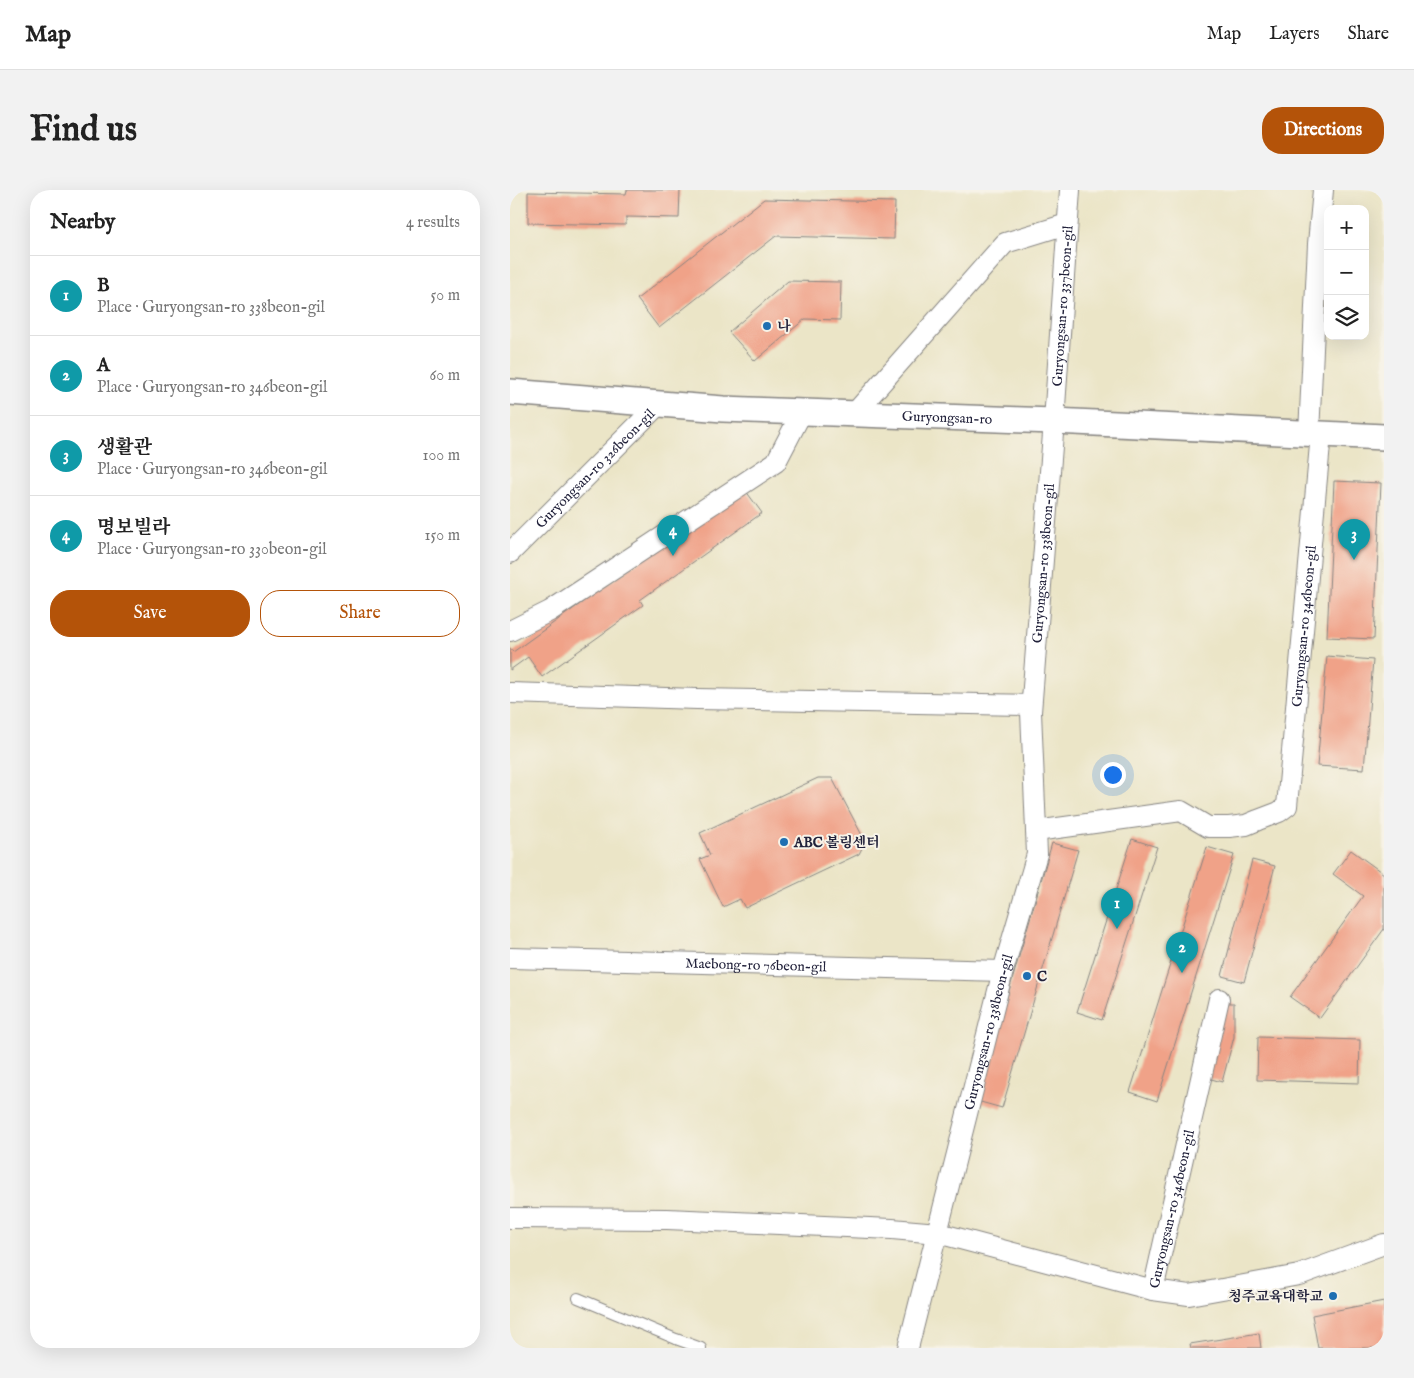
<!DOCTYPE html>
<html lang="en">
<head>
<meta charset="utf-8">
<style>
  body { margin:0; font-family:"IM FELL English","Noto Serif KR",serif; background:#f2f2f2; color:#222 }
  .controls { position:absolute; right:15px; top:15px; display:grid; overflow:hidden; border-radius:10px; box-shadow:0 5px 20px #0002 }
  .controls button { width:45px; height:45px; display:grid; place-items:center; padding:0; border:0; border-bottom:1px solid #e0e0e0; background:#fff; color:#222; font:25px sans-serif }
  .you { position:absolute; left:602px; top:584px; width:18px; height:18px; margin:-12px; border:4px solid #fff; border-radius:50%; background:#1a73e8; box-shadow:0 0 0 8px #1a73e833 }
  .badge { display:grid; place-items:center; width:32px; height:32px; border-radius:50%; background:#b45309; color:#fff; font-size:16px; font-weight:700 }
  .pin { position:absolute; translate:-50% -41px; filter:drop-shadow(0 1px 2px #0008) }
  .pin::after { content:''; position:absolute; top:26px; width:18px; height:15px; background:inherit; clip-path:polygon(0 0,100% 0,50% 100%) }
  .list { margin:0; padding:0; list-style:none }
  h2 { display:flex; justify-content:space-between; align-items:center; height:65px; margin:0; padding:0 20px; font-size:21px }
  h2 small { font-size:16px; font-weight:400; color:#767676 }
  .list li { display:grid; grid-template-columns:32px 1fr auto; gap:15px; align-items:center; box-sizing:border-box; height:80px; padding:0 20px; border-top:1px solid #e0e0e0 }
  .list b { display:block; font-size:19px; white-space:nowrap }
  .list p { margin:0; font-size:16px; white-space:nowrap; color:#767676 }
  .list em { font-size:16px; font-style:normal; color:#767676 }
  .actions { display:flex; gap:10px; padding:15px 20px }
  .actions a { flex:1; padding:11px 0; border:1px solid #b45309; border-radius:20px; text-align:center; font-size:18px; color:#b45309 }
  .actions .main { background:#b45309; color:#fff }
  .icon { flex:none; width:28px; height:28px; fill:none; stroke:currentColor; stroke-width:2; stroke-linecap:round; stroke-linejoin:round }
  .map { position:relative; flex:none; width:874px; height:1158px; overflow:hidden; border-radius:20px }
  header { display:flex; align-items:center; gap:30px; box-sizing:border-box; height:70px; padding:0 25px; background:#fff; border-bottom:1px solid #e0e0e0 }
  header strong { font-size:24px }
  nav { display:flex; gap:28px; margin-inline-start:auto; font-size:18px }
  .intro { display:flex; align-items:center; justify-content:space-between; box-sizing:border-box; height:120px; padding:0 30px }
  h1 { margin:0; font-size:35px }
  .button { padding:12px 22px; border-radius:20px; background:#b45309; color:#fff; font-size:18px; font-weight:700 }
  main { display:flex; gap:30px; padding:0 30px }
  aside { flex:1; background:#fff; border-radius:20px; box-shadow:0 5px 20px #0002 }
  .map>svg:first-child { display:block }
  .building { fill:#f0a288 }
  .lines { fill:none; stroke-linecap:round; stroke-linejoin:round }
  .service-casing { stroke:#868481; stroke-width:12 }
  .minor-casing { stroke:#868481; stroke-width:22 }
  .tertiary-casing { stroke:#868481; stroke-width:28 }
  .service { stroke:#fff; stroke-width:10 }
  .minor { stroke:#fff; stroke-width:20 }
  .tertiary { stroke:#fff; stroke-width:25 }
  .poi-dot { fill:#1f6fb2; stroke:#f7f3e8; stroke-width:2 }
  .labels { text-anchor:middle; stroke-width:4; stroke-linejoin:round; paint-order:stroke }
  .street-label { font-size:14px; fill:#22223b; stroke:#f7f3e8 }
  .poi-label { font-size:14px; font-weight:bold; fill:#22223b; stroke:#f7f3e8; text-anchor:start }
</style>
</head>
<body>
<header>
<strong>Map</strong>
<nav><a>Map</a><a>Layers</a><a>Share</a></nav>
</header>
<div class="intro"><h1>Find us</h1><a class="button">Directions</a></div>
<main>
<aside>
<h2>Nearby<small>4 results</small></h2>
<ul class="list">
<li><span class="badge" style="background:#0f9aa8">1</span><div><b>B</b><p>Place · Guryongsan-ro 338beon-gil</p></div><em>50 m</em></li>
<li><span class="badge" style="background:#0f9aa8">2</span><div><b>A</b><p>Place · Guryongsan-ro 346beon-gil</p></div><em>60 m</em></li>
<li><span class="badge" style="background:#0f9aa8">3</span><div><b>생활관</b><p>Place · Guryongsan-ro 346beon-gil</p></div><em>100 m</em></li>
<li><span class="badge" style="background:#0f9aa8">4</span><div><b>명보빌라</b><p>Place · Guryongsan-ro 330beon-gil</p></div><em>150 m</em></li>
</ul>
<div class="actions"><a class="main">Save</a><a>Share</a></div>
</aside>
<div class="map">
<svg width="874" height="1158" viewBox="0 0 874 1158">
  <rect width="100%" height="100%" fill="#f7f3e8"/>
  <filter id="ink" filterUnits="userSpaceOnUse"><feTurbulence type="fractalNoise" baseFrequency=".02" numOctaves="2"/><feDisplacementMap in="SourceGraphic" scale="10" xChannelSelector="R" yChannelSelector="G"/><feConvolveMatrix kernelMatrix="1 2 1 2 8 2 1 2 1" color-interpolation-filters="sRGB"/></filter>
  <filter id="wash" filterUnits="userSpaceOnUse"><feTurbulence type="fractalNoise" baseFrequency=".0096" numOctaves="4" result="noise"/><feDisplacementMap in="SourceGraphic" scale="20" xChannelSelector="R" yChannelSelector="G"/><feGaussianBlur stdDeviation="1.12" result="paint"/><feColorMatrix in="noise" values="0 0 0 0 0 0 0 0 0 0 0 0 0 0 0 0 0 1.4 0 .05"/><feComposite in="paint" operator="in"/></filter>
  <g filter="url(#wash)">
    <rect width="100%" height="100%" fill="#ebe5c7"/>
    <g id="blocks">
      <!-- building -->
      <path class="building" d="M117,0H170L169,28L116,27V35L18,33V2L116,4Z
        M254,9L385,12L384,49L266,46L149,138L127,109Z
        M278,91L331,92L330,130L295,129L245,171L219,142Z
        M824,291L871,293L864,449L817,447Z
        M233,297L252,323L130,410L133,415L32,487L18,467L0,480V458L3,462Z
        M817,466L863,470L854,579L807,576Z
        M308,588H322L354,649L353,656L349,664L235,718L230,709L213,717L190,669L200,665L190,643Z
        M622,649L647,657L592,830L567,822Z
        M542,653L568,660L492,918L467,911Z
        M697,657L724,665L647,911L620,902Z
        M841,660L874,684V739L810,828L780,807L853,706L823,684Z
        M742,670L765,676L734,792L712,786Z
        M714,813H724V847L712,892L694,887Z
        M748,847L850,850L849,893L747,890Z
        M874,1111V1158H808L802,1125Z
        M749,1143L751,1158H681L680,1154Z"/>
    </g>
  </g>
  <g filter="url(#ink)">
    <use href="#blocks" fill-opacity="0" stroke="#868481" stroke-width="1"/>
    <g class="lines">
      <!-- service casing -->
      <g class="service-casing">
        <path id="service" d="M68,1108L166,1149L191,1158"/>
      </g>
      <!-- minor casing -->
      <g class="minor-casing">
        <g id="minor">
          <path d="M343,225L495,53L557,34"/>
          <path d="M799,244L808,54L813,0"/>
          <path id="s1" d="M0,363L148,215"/>
          <path d="M0,441L40,421L266,272L292,222"/>
          <path d="M0,503L187,509L521,515"/>
          <path id="s2" d="M526,641L671,621L698,637H719L736,635L748,630L769,622L777,616L811,244"/>
          <path id="s3" d="M0,768L493,781"/>
          <path id="s4" d="M0,1028L157,1029L382,1039L428,1043L643,1100L709,809"/>
          <path d="M643,1100L679,1105L789,1085L874,1054"/>
          <path id="s5" d="M398,1158L493,781L527,664L521,522L544,231L560,0"/>
        </g>
      </g>
      <!-- tertiary casing -->
      <g class="tertiary-casing">
        <g id="tertiary">
          <path id="s6" d="M0,202L213,219L544,231L874,247"/>
        </g>
      </g>
      <!-- service -->
      <use href="#service" class="service"/>
      <!-- minor -->
      <use href="#minor" class="minor"/>
      <!-- tertiary -->
      <use href="#tertiary" class="tertiary"/>
    </g>
  </g>
  <!-- markers -->
  <g class="poi-dot">
    <circle cx="257" cy="136" r="5"/>
    <circle cx="274" cy="652" r="5"/>
    <circle cx="517" cy="786" r="5"/>
    <circle cx="823" cy="1106" r="5"/>
  </g>
  <g class="labels">
    <!-- street labels -->
    <g class="street-label">
      <text dy="5" stroke="none"><textPath href="#s5" startOffset="1060">Guryongsan-ro 337beon-gil</textPath></text>
      <text dy="5" stroke="none"><textPath href="#s6" startOffset="438">Guryongsan-ro</textPath></text>
      <text dy="5" stroke="none"><textPath href="#s1" startOffset="120">Guryongsan-ro 326beon-gil</textPath></text>
      <text dy="5" stroke="none"><textPath href="#s5" startOffset="802">Guryongsan-ro 338beon-gil</textPath></text>
      <text dy="5" stroke="none"><textPath href="#s2" startOffset="442">Guryongsan-ro 346beon-gil</textPath></text>
      <text dy="5" stroke="none"><textPath href="#s3" startOffset="246">Maebong-ro 76beon-gil</textPath></text>
      <text dy="5" stroke="none"><textPath href="#s5" startOffset="326">Guryongsan-ro 338beon-gil</textPath></text>
      <text dy="5" stroke="none"><textPath href="#s4" startOffset="734">Guryongsan-ro 346beon-gil</textPath></text>
    </g>
    <!-- poi labels -->
    <g class="poi-label">
      <text x="267" y="141">나</text>
      <text x="284" y="657">ABC 볼링센터</text>
      <text x="527" y="791">C</text>
      <text x="813" y="1111" text-anchor="end">청주교육대학교</text>
    </g>
  </g>
</svg>
<div class="controls">
<button>+</button>
<button>−</button>
<button><svg class="icon" aria-label="layers" viewBox="0 0 24 24"><path d="M12 4l9 5-9 5-9-5zM3 14l9 5 9-5"/></svg></button>
</div>
<div class="you"></div>
<div class="pin badge" style="left:607px;top:739px;background:#0f9aa8">1</div>
<div class="pin badge" style="left:672px;top:783px;background:#0f9aa8">2</div>
<div class="pin badge" style="left:844px;top:370px;background:#0f9aa8">3</div>
<div class="pin badge" style="left:163px;top:366px;background:#0f9aa8">4</div>
</div>
</main>
</body>
</html>
